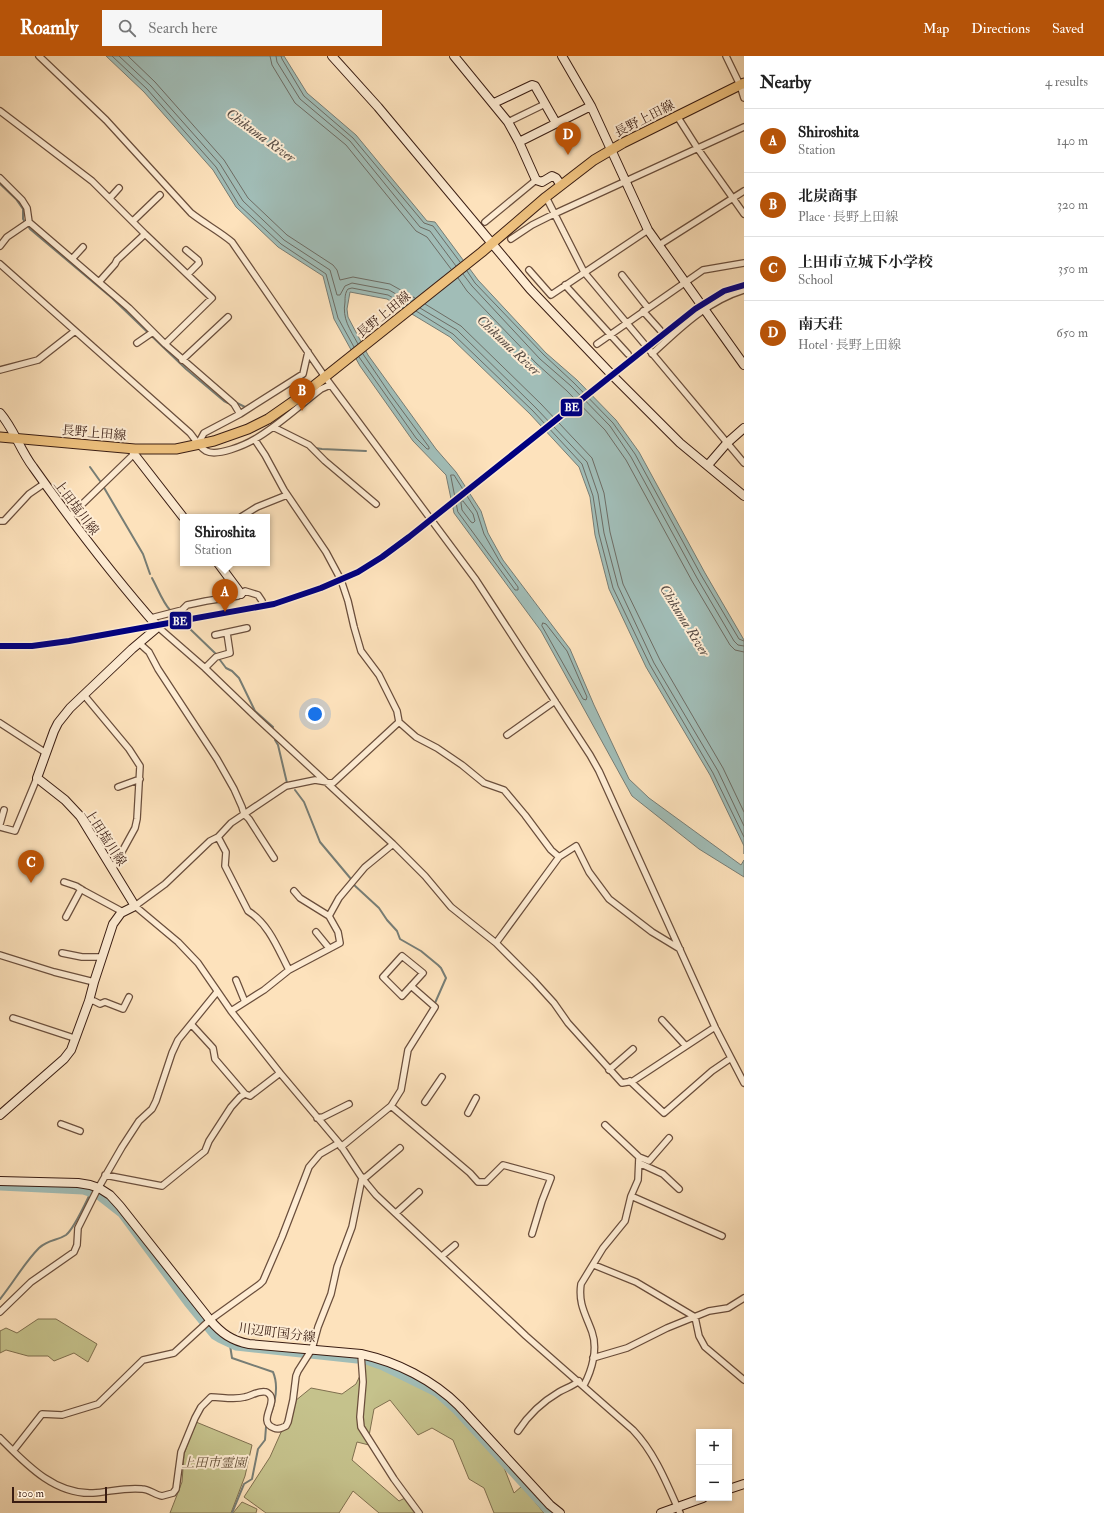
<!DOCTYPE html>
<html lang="en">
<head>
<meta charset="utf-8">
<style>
  body { margin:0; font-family:"IM FELL Double Pica","Noto Serif JP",serif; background:#f6f6f6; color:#222 }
  .controls { position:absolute; right:12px; bottom:12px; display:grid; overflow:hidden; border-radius:0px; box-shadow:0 2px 6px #0003 }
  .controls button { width:36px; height:36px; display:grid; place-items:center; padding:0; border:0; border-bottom:1px solid #e0e0e0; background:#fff; color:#222; font:20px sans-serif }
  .scale { position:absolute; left:12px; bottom:10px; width:95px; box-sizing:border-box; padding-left:4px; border:2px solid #391c12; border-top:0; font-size:11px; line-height:14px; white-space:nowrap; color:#391c12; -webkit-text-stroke:3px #feecd3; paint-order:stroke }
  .you { position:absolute; left:315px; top:658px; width:14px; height:14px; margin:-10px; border:3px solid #fff; border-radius:50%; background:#1a73e8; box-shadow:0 0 0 6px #1a73e833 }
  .badge { display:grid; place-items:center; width:26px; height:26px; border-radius:50%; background:#b45309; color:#fff; font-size:13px; font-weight:700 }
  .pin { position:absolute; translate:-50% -33px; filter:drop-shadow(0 1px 2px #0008) }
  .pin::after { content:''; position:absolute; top:21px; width:14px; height:12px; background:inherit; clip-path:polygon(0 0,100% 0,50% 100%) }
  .popup { position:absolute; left:180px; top:458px; width:90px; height:52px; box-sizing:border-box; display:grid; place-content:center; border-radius:0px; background:#fff; filter:drop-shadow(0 1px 3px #0005); font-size:13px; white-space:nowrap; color:#767676 }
  .popup b { font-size:15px; color:#222 }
  .popup::after { content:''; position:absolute; left:50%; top:100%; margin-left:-8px; border:8px solid transparent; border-top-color:#fff }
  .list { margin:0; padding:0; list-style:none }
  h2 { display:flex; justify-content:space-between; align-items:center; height:52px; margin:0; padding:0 16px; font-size:17px }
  h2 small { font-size:13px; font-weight:400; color:#767676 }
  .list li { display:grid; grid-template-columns:26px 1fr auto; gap:12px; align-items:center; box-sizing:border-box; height:64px; padding:0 16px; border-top:1px solid #e0e0e0 }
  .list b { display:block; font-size:15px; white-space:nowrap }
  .list p { margin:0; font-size:13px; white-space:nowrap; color:#767676 }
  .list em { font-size:13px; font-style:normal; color:#767676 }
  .icon { flex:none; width:22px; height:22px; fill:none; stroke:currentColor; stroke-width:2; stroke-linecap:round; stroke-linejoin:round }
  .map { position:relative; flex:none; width:744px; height:1457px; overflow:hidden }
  header { display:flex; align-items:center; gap:24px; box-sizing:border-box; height:56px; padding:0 20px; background:#b45309; color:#fff }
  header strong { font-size:19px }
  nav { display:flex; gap:22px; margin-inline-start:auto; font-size:14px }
  .search { width:280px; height:36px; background:#f6f6f6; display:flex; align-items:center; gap:10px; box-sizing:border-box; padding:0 14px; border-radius:0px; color:#767676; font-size:15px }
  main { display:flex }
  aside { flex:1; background:#fff }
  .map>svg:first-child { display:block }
  .green { fill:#c5c28c; stroke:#7f6f4f }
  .water { fill:#a1bdb7; stroke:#777d75 }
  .pier { fill:#fde2bc }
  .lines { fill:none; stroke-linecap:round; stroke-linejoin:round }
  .shore { stroke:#6d6c64; stroke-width:1 }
  .stream { stroke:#777d75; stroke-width:2 }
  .canal { stroke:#a1bdb7; stroke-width:7 }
  .street-casing { stroke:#6a4e3c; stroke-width:8 }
  .secondary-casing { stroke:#391c12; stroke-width:10 }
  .primary-casing { stroke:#391c12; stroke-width:11 }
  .street { stroke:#feecd3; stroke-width:5.5 }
  .secondary { stroke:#feecd3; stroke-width:8 }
  .primary { stroke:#eec17e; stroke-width:9 }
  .rail-1-casing { stroke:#feecd3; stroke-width:9 }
  .rail-1 { stroke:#000080; stroke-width:6 }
  .labels { text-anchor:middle; stroke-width:4; stroke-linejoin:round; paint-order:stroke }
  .street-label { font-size:13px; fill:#391c12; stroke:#feecd3 }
  .park-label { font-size:13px; font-style:italic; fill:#634e37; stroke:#feecd3 }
  .water-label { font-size:14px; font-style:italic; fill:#584c44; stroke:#feecd3 }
  .line-badge { stroke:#feecd3; stroke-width:1.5 }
  .badge-label { font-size:11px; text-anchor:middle; font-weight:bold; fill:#fff }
</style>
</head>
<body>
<header>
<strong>Roamly</strong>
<div class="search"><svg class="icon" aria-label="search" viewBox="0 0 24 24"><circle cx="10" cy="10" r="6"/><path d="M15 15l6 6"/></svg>Search here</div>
<nav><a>Map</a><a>Directions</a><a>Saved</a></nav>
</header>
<main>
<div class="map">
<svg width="744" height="1457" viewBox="0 0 744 1457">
  <rect width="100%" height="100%" fill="#fde2bc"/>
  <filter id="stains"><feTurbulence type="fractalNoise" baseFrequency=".005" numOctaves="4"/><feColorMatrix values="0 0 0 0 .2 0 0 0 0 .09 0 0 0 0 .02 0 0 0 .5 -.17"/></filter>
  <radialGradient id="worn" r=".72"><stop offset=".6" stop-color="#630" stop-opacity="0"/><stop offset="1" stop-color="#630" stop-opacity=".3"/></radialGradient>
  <!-- green -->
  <path class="green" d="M38,1263H56L97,1288L88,1306L74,1297L54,1305L48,1300H28L6,1294L0,1297V1275L6,1272L17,1277Z
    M366,1307L383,1313L425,1332L445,1346L503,1409L514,1437L522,1430L544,1457H494L484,1432L469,1423L453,1384L432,1372L418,1379L390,1344L374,1353L369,1380V1389L357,1386L352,1404L399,1445L405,1442L417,1457H379L353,1435L339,1457H266L244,1441L270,1401L295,1345L311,1332L342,1338L356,1328Z
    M196,1366L252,1389L245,1420L231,1457H170L182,1426L184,1398Z
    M242,1446L257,1453L256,1457H233Z"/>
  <!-- water -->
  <path class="water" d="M106,0H284L307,37L356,79L427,165L435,166L478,224L546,297L577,324L616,364L639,396L705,517L744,584V798V790L710,719L646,611L609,533L595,479L590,441L579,411L530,358L450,281L387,243L350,236L347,253L348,261L368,299L436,393L456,416L481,455L488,477L503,504L570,593L594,649L629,723L649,742L741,809L744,804V821L699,793L632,740L541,575L454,457L446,419L413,385L360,310L334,263L323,220L278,191L236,151L213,114L144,36Z"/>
  <!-- pier -->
  <path class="pier" d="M590,334L593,337L544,376L541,373Z"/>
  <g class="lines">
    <!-- shore -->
    <path class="shore" d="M112,0L147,33L216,111L239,149L281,188L326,218L338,262L354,291
      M119,0L151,30L220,108L243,145L284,184L330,214L337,239H340L345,230L352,227L389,234L410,246
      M128,0L155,26L224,104L248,142L287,179L333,209L337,214L340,224L353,221L390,228L415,242
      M270,0L272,9L295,47L346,89L416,175L427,181L451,213
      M276,0L277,6L300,43L350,85L420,171L430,175L456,210
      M281,0L282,3L304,40L353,82L424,167L433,170L460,206
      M467,215L475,227L544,299L574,327L613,367L635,398L701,519L739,583L744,585
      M463,218L472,230L540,303L571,330L610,370L631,401L697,522L734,585L738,589L744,590
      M458,222L467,235L536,307L567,335L605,374L626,404L692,525L730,589L735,594L744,596
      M425,248L461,270L541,348L592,402L604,437L610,476L623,528L660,604L723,712L744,756
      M420,252L457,274L536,352L587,406L598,438L604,477L618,530L654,607L718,715L744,770
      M416,255L453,278L533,355L582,408L593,440L599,478L613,532L650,609L713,717L744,781
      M358,288C350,273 342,263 345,246C345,241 345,237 348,233L352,232L388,239L406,249
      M359,301L416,382L427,393H429V391L390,338L363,298
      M451,419H454L477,456L484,478L500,506L518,531V534H515L458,456Z
      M463,445L473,458L475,465L473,467L471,466L462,454L461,447Z
      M543,567L546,568L567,595L587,641L586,644L583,643L542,570Z"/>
    <!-- stream -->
    <path class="stream" d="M0,128L16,143L23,153V163L30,173L112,242L186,313L224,345L228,347
      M237,347L245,351
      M315,392L322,393L366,395
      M90,411L100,425
      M103,430L143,498L150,518
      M152,522C157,531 163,547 170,554
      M173,560V563
      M174,568H182L188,571L217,599
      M220,604L226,612L232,615L239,622L255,655L273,671
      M275,684L278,689L287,727
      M295,734L304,746L320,786L351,823
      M353,828L379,852L387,864L397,875L400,883L421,895L438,909L441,912L446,922L435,947
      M0,1243C14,1226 24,1207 39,1192C49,1183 57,1185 66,1179C74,1173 86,1146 91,1136
      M230,1289L232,1302L273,1316C279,1330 275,1347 270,1360
      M232,1457L244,1428L252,1423L258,1393L265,1384L266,1371"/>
    <!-- canal -->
    <path class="canal" d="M0,1131L83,1135L98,1140L121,1158L187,1247L214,1280L219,1283L236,1291L357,1304
      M366,1305L383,1311L436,1337L456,1355L549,1457"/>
    <!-- street casing -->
    <g class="street-casing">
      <path id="street" d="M39,0L106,64L191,157C205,168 219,175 232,186L325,321L476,524L590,699L599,715L715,971L744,1027
        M726,0L740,29L744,42
        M0,55L92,125L145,178L212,242L165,288
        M677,60L698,93L744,158
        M508,66L545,48
        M0,122L22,144L27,152L29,166L129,252L165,288L234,348L240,358
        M546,141L584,216L744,407
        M110,142L119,132
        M133,165L160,139
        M485,166L536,124
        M511,183L532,169L554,158L744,71
        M659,189L744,135
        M0,190L7,181L29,166
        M186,194L198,204L199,207L188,218
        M72,203L83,191
        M0,208L190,377C195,383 199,391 206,395C217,401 245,389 255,383C279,369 300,349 321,333L330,329
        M529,214L551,239L648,174
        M622,219L648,252
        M99,226L115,208L117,204L145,178
        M565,229L628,298
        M643,255L660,274
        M137,287L153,276
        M597,288L703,214L744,207
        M652,298C679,273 707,245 744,234
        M182,304L228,261
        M0,314L38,304L75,275
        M273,371L309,389L325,405L376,448
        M255,384L265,399L284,434L326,496L341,524L348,545L354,571L361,595L379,619L397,655L399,666L416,681L437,692L462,709L484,727L504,734L525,759L551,794L559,801L576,790L589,816L609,843L652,876L680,893
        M198,388L204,377L240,358L303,318L308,296
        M70,460L134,398V395
        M241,461L257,451L287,439
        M0,465H4L29,438L45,427
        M151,562L182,554L187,549L206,545L238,540L245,535L258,539L262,545
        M158,571L205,612L257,662L393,788L425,820L451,851L496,887L534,925L554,947L568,967L622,1027L633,1025L715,971
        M215,579L247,572
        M139,587L149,596L158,613L217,703L234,733L242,751L244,758L249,763L274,802
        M205,612L216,601L230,597L227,577
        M84,639L129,693L140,710L137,763L135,772L113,812
        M399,666L333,727L315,724L286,730L231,767L218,781L210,785L165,828L135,850L178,886L198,907L231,955L280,1017L339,1087L362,1122L376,1139L526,1280L633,1374C655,1397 667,1428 680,1457
        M0,667L46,697
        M507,679L555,645
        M118,731L140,723
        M0,768L4,754
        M0,771L15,775L37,722
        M218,781L226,796L225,810L248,855C269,868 278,893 289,914
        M64,826L76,830L84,835L123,856
        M329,860L339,842L365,811L393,788
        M66,861L81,833
        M316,876L329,892
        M496,887L559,801
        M62,897L82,901H102
        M0,899L54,916L94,926
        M402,900L423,917L402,940L383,921Z
        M236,924L245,946
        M89,945H94L100,948L105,946L123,953L129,941
        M231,955L264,934L289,914L340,887L338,876L329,860L300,842L294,835
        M13,962L74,982
        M662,964L685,989
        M191,968L213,992L215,1003L245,1038L250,1040L280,1017
        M609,1014L633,993
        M630,1025L664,1057L712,1015L731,1002
        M425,1046L442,1021
        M391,1050L470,1117L478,1126H486L503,1109L551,1122L542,1145L532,1178
        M468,1057L476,1042
        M317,1062L323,1061L349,1048
        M61,1068L80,1075
        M341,1091L391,1050L401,1034L408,994L435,951L411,930
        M639,1101L649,1105L669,1082
        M639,1107L663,1118L679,1133
        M105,1119L162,1130L205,1095L209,1085L231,1051L240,1041L245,1038
        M631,1140L722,1180
        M396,1157L419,1136
        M442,1200L455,1189
        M594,1209L636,1226L695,1261L699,1280L705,1291L744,1324
        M0,1256L31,1226L74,1196L77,1189L78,1172L96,1136L122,1091L139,1065L152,1053L156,1045L172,997L178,984L217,936
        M361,1298L363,1326L360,1361L361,1371L394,1423L419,1457
        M593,1302L627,1292L667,1272L709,1255L728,1252L744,1242
        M584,1329C592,1314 598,1293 592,1276C586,1259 578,1248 581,1228L603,1192L625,1165L631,1140L638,1124L639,1101L605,1069
        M518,1375C529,1358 542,1346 559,1336C566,1332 573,1330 579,1325
        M0,1382C25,1407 54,1439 93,1437C109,1436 126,1431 142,1433C149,1433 155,1439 162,1440L173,1437L176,1433L181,1396L195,1362L201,1351L211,1341C222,1341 234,1344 245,1341C251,1340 259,1334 266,1336C267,1336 270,1339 270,1339C277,1348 257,1366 274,1372C278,1374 282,1372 286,1370L288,1366L293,1344L296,1320L298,1315L312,1293L318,1271L331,1238L337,1211L352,1171L362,1122L366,1121L400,1092
        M13,1395L42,1358L62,1359L98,1348L143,1304L174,1297L210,1264L260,1228L263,1225L282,1181L309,1111L320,1098L339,1087"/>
    </g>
    <!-- secondary casing -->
    <g class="secondary-casing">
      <path id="secondary" d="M332,0L378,51L530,233L612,319L680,387L744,440
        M454,0L508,66L519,86L536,124L542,126L552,120L556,122L561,129
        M562,0L591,50L648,174L744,309
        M494,47L532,29L535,30L556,67
        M519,86L591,50
        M0,357C14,373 20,394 33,411C72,466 113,520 158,571L132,593L70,652L58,667L54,675L37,722L65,744L80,760L135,850L121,857L113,868L94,926L89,945L71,994L64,1003L0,1059
        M134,398L183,461
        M708,409L727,387L744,372
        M218,507L241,538
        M0,1125L78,1127L90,1129L99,1132L110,1139L120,1150L210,1264C221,1277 232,1285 249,1288L361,1298C397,1306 433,1324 459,1350L550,1449L560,1457
        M729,1433L744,1428
        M661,1457L703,1442"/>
    </g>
    <!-- primary casing -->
    <g class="primary-casing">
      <path id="primary" d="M0,381L135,393H176L214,385L248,373L268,363L301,340L482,196L546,141L594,104L623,87L744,27"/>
    </g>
    <!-- street -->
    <use href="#street" class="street"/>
    <!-- secondary -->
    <use href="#secondary" class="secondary"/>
    <!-- primary -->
    <use href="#primary" class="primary"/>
    <!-- rail-1 casing -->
    <g class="rail-1-casing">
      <path id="rail-1" d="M0,590H32L69,585L274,548L321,532L358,516L382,501L409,481L695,253L724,235L744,229"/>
    </g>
    <!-- rail-1 -->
    <use href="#rail-1" class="rail-1"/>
  </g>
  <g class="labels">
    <!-- street labels -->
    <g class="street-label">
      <text transform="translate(644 62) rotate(-27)" y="5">長野上田線</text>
      <text transform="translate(383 258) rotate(-39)" y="5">長野上田線</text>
      <text transform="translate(94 376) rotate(5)" y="5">長野上田線</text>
      <text transform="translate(77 451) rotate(53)" y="5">上田塩川線</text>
      <text transform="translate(106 781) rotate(57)" y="5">上田塩川線</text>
      <text transform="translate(277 1276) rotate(7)" y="5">川辺町国分線</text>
    </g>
    <!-- park labels -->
    <g class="park-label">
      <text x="214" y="1411">上田市霊園</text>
    </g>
    <!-- water labels -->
    <g class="water-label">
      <text transform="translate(261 79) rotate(36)" y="5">Chikuma River</text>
      <text transform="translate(509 289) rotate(43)" y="5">Chikuma River</text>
      <text transform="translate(685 564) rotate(58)" y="5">Chikuma River</text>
    </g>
  </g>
  <g class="line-badge">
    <rect x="560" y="342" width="23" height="19" rx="4" fill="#000080"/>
    <rect x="169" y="555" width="23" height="19" rx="4" fill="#000080"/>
  </g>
  <g class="badge-label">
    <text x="572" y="355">BE</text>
    <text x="180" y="569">BE</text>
  </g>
  <rect width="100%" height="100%" filter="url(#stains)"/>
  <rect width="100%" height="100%" fill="url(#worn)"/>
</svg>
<div class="controls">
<button>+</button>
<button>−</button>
</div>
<div class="scale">100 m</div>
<div class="you"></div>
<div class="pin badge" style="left:225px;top:556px">A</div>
<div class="popup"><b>Shiroshita</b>Station</div>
<div class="pin badge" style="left:302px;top:355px">B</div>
<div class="pin badge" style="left:31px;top:827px">C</div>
<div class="pin badge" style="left:568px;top:99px">D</div>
</div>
<aside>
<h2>Nearby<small>4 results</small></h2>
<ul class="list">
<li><span class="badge">A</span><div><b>Shiroshita</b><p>Station</p></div><em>140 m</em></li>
<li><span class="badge">B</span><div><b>北炭商事</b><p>Place · 長野上田線</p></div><em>320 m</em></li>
<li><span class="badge">C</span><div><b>上田市立城下小学校</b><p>School</p></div><em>350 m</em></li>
<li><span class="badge">D</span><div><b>南天荘</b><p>Hotel · 長野上田線</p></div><em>650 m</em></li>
</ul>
</aside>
</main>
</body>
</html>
